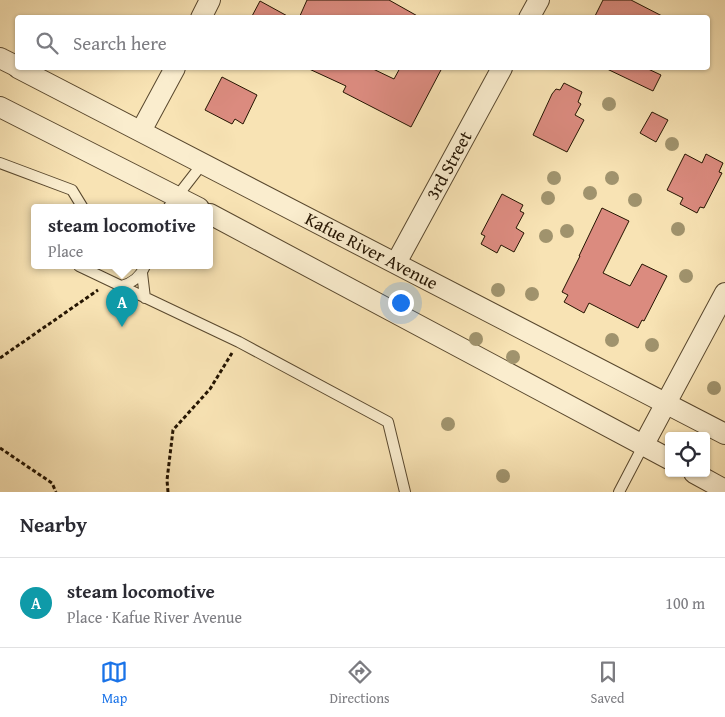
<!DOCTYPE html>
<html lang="en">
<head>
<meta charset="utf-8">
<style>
  body { margin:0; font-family:"Gentium Book Plus",serif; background:#f7f7f7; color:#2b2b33 }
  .controls { position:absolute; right:15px; bottom:15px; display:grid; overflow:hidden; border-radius:5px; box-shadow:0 1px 4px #0004 }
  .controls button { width:45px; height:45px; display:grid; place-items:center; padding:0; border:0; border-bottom:1px solid #e1e1e2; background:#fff; color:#2b2b33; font:25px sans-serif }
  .you { position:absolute; left:400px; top:302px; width:18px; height:18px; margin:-12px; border:4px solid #fff; border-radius:50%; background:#1a73e8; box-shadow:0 0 0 8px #1a73e833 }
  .badge { display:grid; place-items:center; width:32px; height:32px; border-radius:50%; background:#1a73e8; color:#fff; font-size:16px; font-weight:700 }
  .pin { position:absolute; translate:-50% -41px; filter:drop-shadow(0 1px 2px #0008) }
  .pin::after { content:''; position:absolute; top:26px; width:18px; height:15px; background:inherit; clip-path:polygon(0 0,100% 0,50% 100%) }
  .popup { position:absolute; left:31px; top:204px; width:182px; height:65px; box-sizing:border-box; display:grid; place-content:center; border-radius:5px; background:#fff; filter:drop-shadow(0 1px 4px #0005); font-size:16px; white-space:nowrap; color:#7c7c81 }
  .popup b { font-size:19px; color:#2b2b33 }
  .popup::after { content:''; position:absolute; left:50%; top:100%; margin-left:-10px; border:10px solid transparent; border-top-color:#fff }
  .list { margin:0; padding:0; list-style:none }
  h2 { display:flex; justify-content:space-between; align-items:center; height:65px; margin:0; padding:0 20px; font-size:21px }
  h2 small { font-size:16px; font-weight:400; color:#7c7c81 }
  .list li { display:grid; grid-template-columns:32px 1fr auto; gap:15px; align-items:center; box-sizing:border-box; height:90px; padding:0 20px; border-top:1px solid #e1e1e2 }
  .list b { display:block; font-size:19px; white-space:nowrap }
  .list p { margin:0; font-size:16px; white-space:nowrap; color:#7c7c81 }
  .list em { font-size:16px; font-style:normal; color:#7c7c81 }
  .icon { flex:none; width:28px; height:28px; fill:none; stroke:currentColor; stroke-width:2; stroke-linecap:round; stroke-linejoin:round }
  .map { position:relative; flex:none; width:725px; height:492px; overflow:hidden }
  .search { position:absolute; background:#fff; box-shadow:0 1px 4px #0004; left:15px; right:15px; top:15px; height:55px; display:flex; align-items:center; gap:12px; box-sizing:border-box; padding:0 18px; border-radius:5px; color:#7c7c81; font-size:19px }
  .sheet { height:155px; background:#fff }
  nav { display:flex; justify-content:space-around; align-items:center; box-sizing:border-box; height:70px; border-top:1px solid #e1e1e2; background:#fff; font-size:14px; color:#7c7c81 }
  nav a { display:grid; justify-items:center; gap:2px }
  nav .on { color:#1a73e8 }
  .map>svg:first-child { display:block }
  .building { fill:#db8b7f; stroke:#241401 }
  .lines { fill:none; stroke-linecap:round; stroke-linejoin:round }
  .service-casing { stroke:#59482e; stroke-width:12 }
  .minor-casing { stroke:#59482e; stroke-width:22 }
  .path { stroke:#241401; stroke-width:3; stroke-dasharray:4 2.5; stroke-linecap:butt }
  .service { stroke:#faedce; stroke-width:10 }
  .minor { stroke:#faedce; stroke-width:20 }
  .tree { fill:#a0936d }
  .labels { text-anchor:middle; stroke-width:5; stroke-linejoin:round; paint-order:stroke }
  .street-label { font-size:18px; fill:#241401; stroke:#faedce }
</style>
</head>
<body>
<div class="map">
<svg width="725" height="492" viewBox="0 0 725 492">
  <rect width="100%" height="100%" fill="#f8e3b4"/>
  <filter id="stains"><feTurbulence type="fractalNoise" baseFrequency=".004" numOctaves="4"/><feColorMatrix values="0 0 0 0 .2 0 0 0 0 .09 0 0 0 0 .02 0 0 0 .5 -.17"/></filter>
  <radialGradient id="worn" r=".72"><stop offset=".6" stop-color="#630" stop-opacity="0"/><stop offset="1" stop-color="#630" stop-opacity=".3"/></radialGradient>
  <!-- building -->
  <path class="building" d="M307,0H389L421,18H299Z
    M603,0H631L666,18H594Z
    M260,1L291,18H251Z
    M307,68H371L394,79L400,68H442L411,127L343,92L346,86Z
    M605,68H646L661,75L653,91Z
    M222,77L257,95L243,124L235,119L232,124L205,110Z
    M564,83L582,92L578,102L581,104L575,115L584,120L567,152L533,135L552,94L556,89L560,90Z
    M652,112L668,120L656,142L640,133Z
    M685,154L702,163L706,154L723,163L719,172L722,173L704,208L700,207L697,213L680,204L683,198L667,190Z
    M502,194L523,205L520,211L524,213L516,228L524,233L514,252L501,245L497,253L481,244L485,236L481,234Z
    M602,208L629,221L603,273L630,286L642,264L667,276L644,321L642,320L638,328L589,303L584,313L564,302L568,295L562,292L580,256H579Z"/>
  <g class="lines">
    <!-- service casing -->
    <g class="service-casing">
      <path id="service" d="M0,163L72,190L83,208
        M168,208L203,163
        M79,266L121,286C133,283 140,277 145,266
        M142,273L145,298
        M121,286L239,342L388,422L405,492
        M619,492L643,446"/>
    </g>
    <!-- minor casing -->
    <g class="minor-casing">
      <g id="minor">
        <path d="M201,18L210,0"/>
        <path d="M529,18L539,0"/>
        <path d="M0,58L18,67"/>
        <path id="s1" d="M18,68L725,434"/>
        <path d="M0,107L199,208"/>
        <path d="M141,131L175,68"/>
        <path d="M210,214L669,459"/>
        <path id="s2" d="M396,263L502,68"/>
        <path d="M643,446L725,293"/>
        <path d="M694,473L725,490"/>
      </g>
    </g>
    <!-- path -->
    <path class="path" d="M0,358L98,290
      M0,448L52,483L56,492
      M168,492L167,480L173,430L210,389L232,353"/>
    <!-- service -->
    <use href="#service" class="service"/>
    <!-- minor -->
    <use href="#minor" class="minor"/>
  </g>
  <!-- trees -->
  <g class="tree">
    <circle cx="609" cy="104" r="7"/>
    <circle cx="672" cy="144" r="7"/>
    <circle cx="554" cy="178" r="7"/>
    <circle cx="612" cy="178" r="7"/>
    <circle cx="590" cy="193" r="7"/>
    <circle cx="548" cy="198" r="7"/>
    <circle cx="635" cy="200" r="7"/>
    <circle cx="678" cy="229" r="7"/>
    <circle cx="567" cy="231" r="7"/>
    <circle cx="546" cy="236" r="7"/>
    <circle cx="686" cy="276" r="7"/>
    <circle cx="498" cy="290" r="7"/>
    <circle cx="532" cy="294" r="7"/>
    <circle cx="476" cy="339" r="7"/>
    <circle cx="612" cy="340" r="7"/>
    <circle cx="652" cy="345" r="7"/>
    <circle cx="513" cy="357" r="7"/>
    <circle cx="714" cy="388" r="7"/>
    <circle cx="448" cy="424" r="7"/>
    <circle cx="503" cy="476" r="7"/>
  </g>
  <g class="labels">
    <!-- street labels -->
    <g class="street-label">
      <text dy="6" stroke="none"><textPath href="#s2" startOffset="111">3rd Street</textPath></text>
      <text dy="6" stroke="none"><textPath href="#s1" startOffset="398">Kafue River Avenue</textPath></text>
    </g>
  </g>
  <rect width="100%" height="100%" filter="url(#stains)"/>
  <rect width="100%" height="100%" fill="url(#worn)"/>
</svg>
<div class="controls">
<button><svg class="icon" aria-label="locate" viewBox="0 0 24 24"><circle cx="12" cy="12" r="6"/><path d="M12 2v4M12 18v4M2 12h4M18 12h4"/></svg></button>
</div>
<div class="you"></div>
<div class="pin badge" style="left:122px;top:327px;background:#0f9aa8">A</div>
<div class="popup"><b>steam locomotive</b>Place</div>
<div class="search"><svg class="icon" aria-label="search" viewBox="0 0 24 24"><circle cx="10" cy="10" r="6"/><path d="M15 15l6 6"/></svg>Search here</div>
</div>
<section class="sheet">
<h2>Nearby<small></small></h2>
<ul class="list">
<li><span class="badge" style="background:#0f9aa8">A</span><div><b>steam locomotive</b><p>Place · Kafue River Avenue</p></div><em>100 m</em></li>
</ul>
</section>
<nav>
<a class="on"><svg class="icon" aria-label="map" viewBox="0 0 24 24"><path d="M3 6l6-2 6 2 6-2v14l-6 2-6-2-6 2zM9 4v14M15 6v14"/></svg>Map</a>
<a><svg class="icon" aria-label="directions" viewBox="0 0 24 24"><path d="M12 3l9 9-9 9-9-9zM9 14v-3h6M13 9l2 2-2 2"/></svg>Directions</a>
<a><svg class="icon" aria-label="saved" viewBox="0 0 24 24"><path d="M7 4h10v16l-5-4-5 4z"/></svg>Saved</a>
</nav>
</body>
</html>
